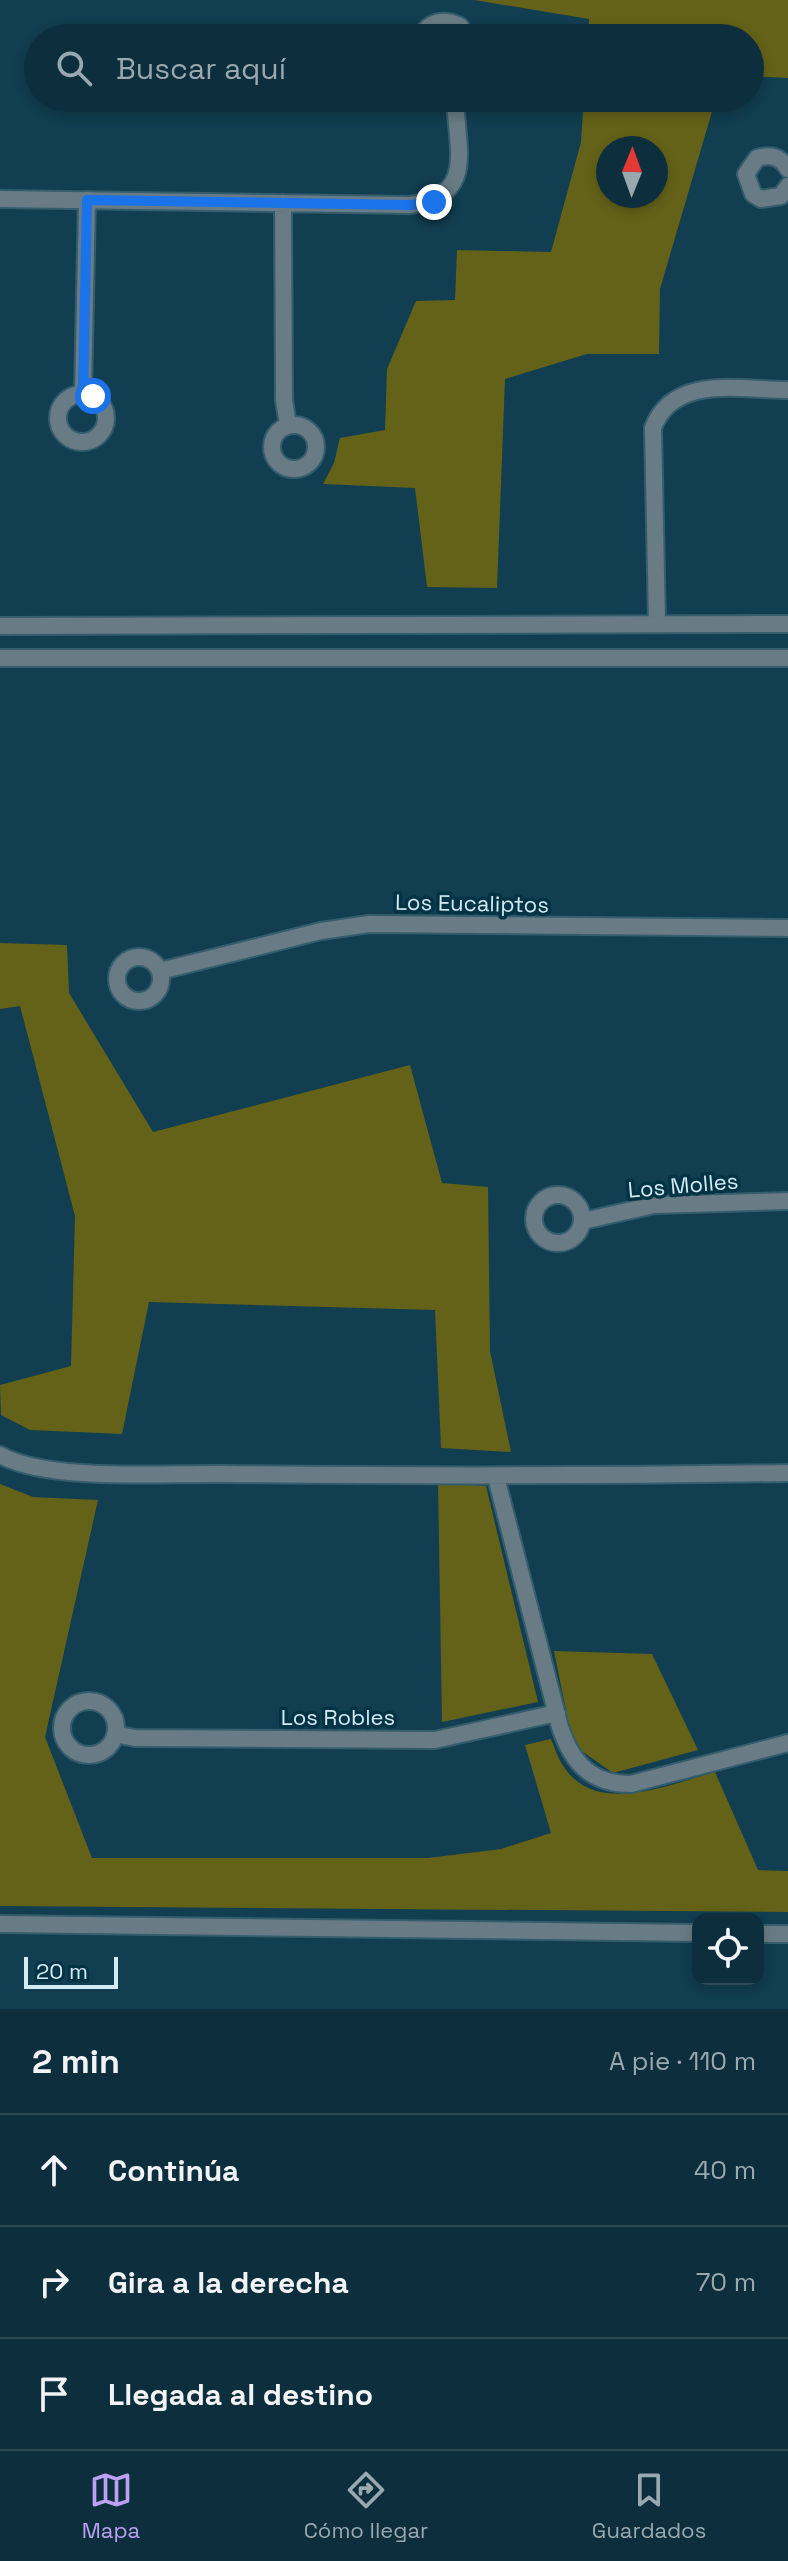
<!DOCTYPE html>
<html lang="es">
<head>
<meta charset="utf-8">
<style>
  body { margin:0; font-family:"Space Grotesk",sans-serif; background:#163643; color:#f1f3f6 }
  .controls { position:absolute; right:24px; bottom:24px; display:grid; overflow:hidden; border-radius:16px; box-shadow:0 4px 12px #0003 }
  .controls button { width:72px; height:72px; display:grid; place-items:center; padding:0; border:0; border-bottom:2px solid #2d4a56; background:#0d2e3c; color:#f1f3f6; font:40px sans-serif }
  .compass { position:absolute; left:596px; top:136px; width:72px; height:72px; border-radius:50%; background:#0d2e3c; box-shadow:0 4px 12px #0003; rotate:1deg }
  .scale { position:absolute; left:24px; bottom:20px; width:94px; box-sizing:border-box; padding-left:8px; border:4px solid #d4ebf6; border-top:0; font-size:22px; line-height:28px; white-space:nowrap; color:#d4ebf6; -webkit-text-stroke:6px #033445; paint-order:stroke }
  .stop { position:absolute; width:24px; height:24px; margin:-18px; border:6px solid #1a73e8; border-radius:50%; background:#fff }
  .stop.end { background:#1a73e8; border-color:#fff; box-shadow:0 2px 8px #0008 }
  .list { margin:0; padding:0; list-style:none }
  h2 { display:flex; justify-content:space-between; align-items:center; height:104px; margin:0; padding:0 32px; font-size:34px }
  h2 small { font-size:26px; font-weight:400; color:#9aa8af }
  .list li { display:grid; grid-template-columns:52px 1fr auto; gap:24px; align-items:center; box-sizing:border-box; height:112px; padding:0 32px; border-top:2px solid #2d4a56 }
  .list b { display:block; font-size:30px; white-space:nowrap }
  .list em { font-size:26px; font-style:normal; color:#9aa8af }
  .icon { flex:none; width:44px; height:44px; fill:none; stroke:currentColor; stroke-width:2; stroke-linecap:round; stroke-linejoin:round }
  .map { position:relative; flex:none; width:788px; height:2009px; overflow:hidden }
  .search { position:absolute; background:#0d2e3c; box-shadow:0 4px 12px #0003; left:24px; right:24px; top:24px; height:88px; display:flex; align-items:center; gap:20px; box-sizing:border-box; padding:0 28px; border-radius:44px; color:#9aa8af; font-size:30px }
  .sheet { height:440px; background:#0d2e3c }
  nav { display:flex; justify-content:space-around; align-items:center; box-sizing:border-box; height:112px; border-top:2px solid #2d4a56; background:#0d2e3c; font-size:22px; color:#9aa8af }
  nav a { display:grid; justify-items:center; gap:4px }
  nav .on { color:#bca0f2 }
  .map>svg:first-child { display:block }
  .green { fill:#646218; fill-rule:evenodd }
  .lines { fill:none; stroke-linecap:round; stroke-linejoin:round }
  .minor-casing { stroke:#345d6e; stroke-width:20 }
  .tertiary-casing { stroke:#345d6e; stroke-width:20 }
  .minor { stroke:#697b84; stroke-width:16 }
  .tertiary { stroke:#697b84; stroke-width:16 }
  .route { stroke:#1a73e8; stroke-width:10 }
  .labels { text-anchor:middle; stroke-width:7; stroke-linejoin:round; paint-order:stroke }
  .street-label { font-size:22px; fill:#d4ebf6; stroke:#033445 }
</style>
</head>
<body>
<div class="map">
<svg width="788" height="2009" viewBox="0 0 788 2009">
  <rect width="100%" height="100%" fill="#113e50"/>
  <!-- green -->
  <path class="green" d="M474,0H788V78L750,76V38H588L589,19Z
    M584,98H716L660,289L659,354H587L505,379L497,588L427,587L415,488L323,484L334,463L340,438L385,430L387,369L416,301L455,300L457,250L551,252L581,142ZM608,148H656V196H608Z
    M0,943L67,945L69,993L153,1132L410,1065L442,1183L488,1187L490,1351L511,1452L441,1448L435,1310L149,1302L122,1434L30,1430L1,1415L0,1385L71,1366L75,1216L20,1006L0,1009Z
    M438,1483L486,1486L538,1702L442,1722Z
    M0,1484L33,1497L98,1500L45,1737L92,1858H428L501,1849L551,1833L525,1745L551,1739C555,1748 558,1759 564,1767C597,1817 670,1784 715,1772L758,1870L788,1871V1912L0,1906Z
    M554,1651L652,1654L698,1750L613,1773L573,1745Z"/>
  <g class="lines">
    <!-- minor casing -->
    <g class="minor-casing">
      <path id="minor" d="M421,38C428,21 443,18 460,26L467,38
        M788,169C780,156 771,154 757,158L746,174L753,194L761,199L781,196L788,186
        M0,199L410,205C476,196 457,151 455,98
        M283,203L284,400L288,425
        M58 418a24 24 0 1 1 48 0a24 24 0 1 1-48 0Z
        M83,394L87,200
        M272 447a22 22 0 1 1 44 0a22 22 0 1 1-44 0Z
        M657,622L653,428C673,374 741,390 788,390
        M117 979a22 22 0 1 1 44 0a22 22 0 1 1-44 0Z
        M160,971L321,931L369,924L788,928
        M534 1219a24 24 0 1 1 48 0a24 24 0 1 1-48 0Z
        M583,1221L654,1205L788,1201
        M0,1455C48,1482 165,1473 222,1474C411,1476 599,1476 788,1473
        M496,1477L560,1727C572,1763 591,1784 631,1784L788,1743
        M62 1728a27 27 0 1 1 54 0a27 27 0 1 1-54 0Z
        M115,1734L135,1738L435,1740L557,1713
        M0,1924L698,1933
        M758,1934H788"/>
    </g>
    <!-- tertiary casing -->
    <g class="tertiary-casing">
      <path id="tertiary" d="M0,626L788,624
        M0,658H788"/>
    </g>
    <!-- minor -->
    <use href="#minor" class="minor"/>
    <!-- tertiary -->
    <use href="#tertiary" class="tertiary"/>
  </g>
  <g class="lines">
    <!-- route -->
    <path class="route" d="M93,396L83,394L87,200L410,205L434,202"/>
  </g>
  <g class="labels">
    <!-- street labels -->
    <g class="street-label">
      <text transform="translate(472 903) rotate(1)" y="8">Los Eucaliptos</text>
      <text transform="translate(683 1185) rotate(-5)" y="8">Los Molles</text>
      <text x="338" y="1725">Los Robles</text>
    </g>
  </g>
</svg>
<div class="controls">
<button><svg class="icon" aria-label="locate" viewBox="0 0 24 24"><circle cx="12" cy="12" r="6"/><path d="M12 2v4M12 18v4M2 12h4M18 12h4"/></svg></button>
</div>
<svg class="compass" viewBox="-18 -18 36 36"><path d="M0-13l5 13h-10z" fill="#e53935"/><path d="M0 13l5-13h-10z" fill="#9aa8af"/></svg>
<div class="scale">20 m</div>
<div class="stop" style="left:93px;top:396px"></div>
<div class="stop end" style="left:434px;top:202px"></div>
<div class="search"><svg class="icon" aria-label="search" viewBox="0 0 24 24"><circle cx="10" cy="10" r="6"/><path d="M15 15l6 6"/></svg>Buscar aquí</div>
</div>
<section class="sheet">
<h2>2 min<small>A pie · 110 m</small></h2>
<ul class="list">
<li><svg class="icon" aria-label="ahead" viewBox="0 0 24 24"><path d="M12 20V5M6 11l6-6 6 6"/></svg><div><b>Continúa</b></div><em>40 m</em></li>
<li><svg class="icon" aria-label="right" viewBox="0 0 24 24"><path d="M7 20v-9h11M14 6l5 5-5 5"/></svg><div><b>Gira a la derecha</b></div><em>70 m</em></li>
<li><svg class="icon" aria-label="arrive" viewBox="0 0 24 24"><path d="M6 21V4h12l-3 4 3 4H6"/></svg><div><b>Llegada al destino</b></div></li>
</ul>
</section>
<nav>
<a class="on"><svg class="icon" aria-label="map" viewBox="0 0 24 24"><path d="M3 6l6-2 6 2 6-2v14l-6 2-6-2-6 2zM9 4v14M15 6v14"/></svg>Mapa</a>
<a><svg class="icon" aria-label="directions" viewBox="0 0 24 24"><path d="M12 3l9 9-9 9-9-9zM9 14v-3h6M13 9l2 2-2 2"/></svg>Cómo llegar</a>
<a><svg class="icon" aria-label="saved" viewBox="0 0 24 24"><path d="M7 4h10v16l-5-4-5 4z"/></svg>Guardados</a>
</nav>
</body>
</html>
